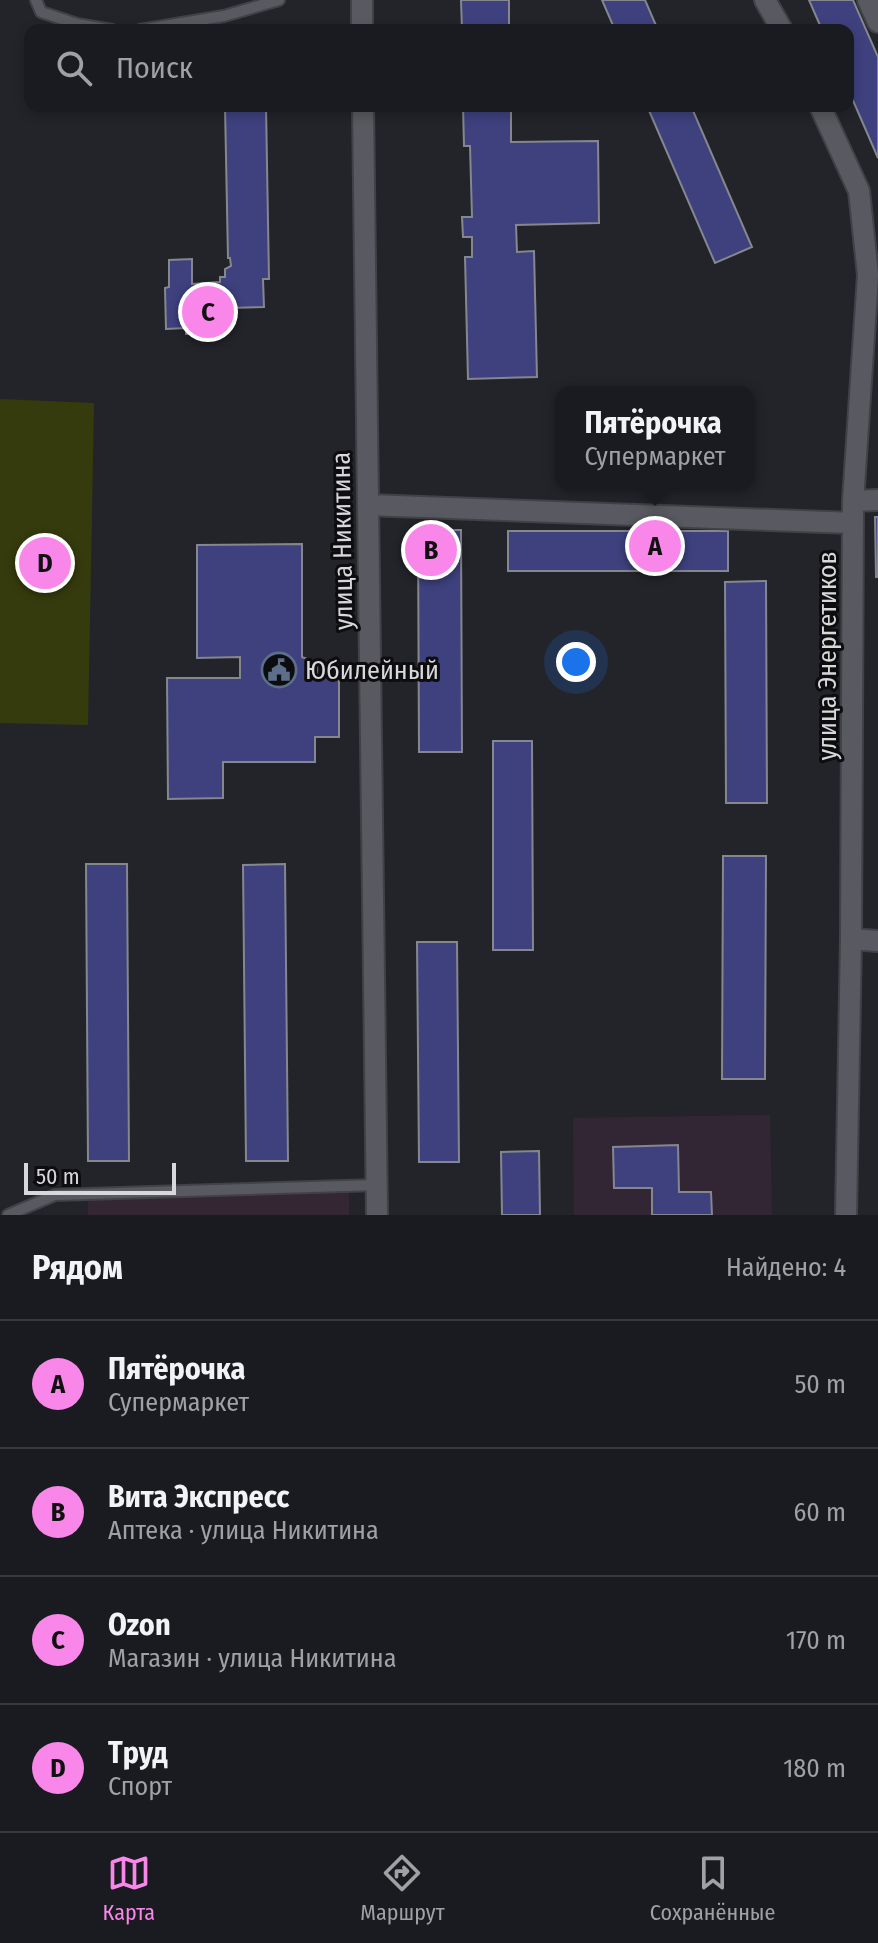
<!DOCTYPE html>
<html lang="ru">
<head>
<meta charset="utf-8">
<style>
  body { margin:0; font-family:"Fira Sans Condensed",sans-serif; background:#232429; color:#f1f3f6 }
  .scale { position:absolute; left:24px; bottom:20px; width:152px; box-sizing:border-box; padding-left:8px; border:4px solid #d7d7dc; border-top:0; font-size:22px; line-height:28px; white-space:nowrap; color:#d7d7dc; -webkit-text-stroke:6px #0d0d10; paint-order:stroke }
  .you { position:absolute; left:576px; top:662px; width:28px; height:28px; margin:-20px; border:6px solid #fff; border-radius:50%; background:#1a73e8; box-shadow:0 0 0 12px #1a73e833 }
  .badge { display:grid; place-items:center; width:52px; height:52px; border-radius:50%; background:#f987e9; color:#111; font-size:26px; font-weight:700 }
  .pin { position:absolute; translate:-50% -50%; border:4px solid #fff; box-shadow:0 2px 8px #0006 }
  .popup { position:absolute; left:555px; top:386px; width:200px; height:104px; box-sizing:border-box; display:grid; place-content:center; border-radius:16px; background:#1a1b20; filter:drop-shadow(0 2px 6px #0005); font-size:26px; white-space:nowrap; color:#9fa1a5 }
  .popup b { font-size:30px; color:#f1f3f6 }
  .popup::after { content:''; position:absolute; left:50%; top:100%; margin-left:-16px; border:16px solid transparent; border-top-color:#1a1b20 }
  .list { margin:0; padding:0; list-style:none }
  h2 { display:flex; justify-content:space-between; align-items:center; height:104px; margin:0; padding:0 32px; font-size:34px }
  h2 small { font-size:26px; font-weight:400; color:#9fa1a5 }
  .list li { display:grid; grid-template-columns:52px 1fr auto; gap:24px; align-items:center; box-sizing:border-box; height:128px; padding:0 32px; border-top:2px solid #38393e }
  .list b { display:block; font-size:30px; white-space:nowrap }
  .list p { margin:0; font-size:26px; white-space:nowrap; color:#9fa1a5 }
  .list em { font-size:26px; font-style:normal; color:#9fa1a5 }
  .icon { flex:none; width:44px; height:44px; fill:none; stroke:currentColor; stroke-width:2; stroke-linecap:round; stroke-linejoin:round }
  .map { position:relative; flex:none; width:878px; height:1215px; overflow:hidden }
  .search { position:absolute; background:#1a1b20; box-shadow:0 4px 12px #0003; left:24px; right:24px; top:24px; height:88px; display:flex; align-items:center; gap:20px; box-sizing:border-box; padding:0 28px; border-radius:16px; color:#9fa1a5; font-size:30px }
  .sheet { height:616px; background:#1a1b20 }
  nav { display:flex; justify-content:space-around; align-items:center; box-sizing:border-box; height:112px; border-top:2px solid #38393e; background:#1a1b20; font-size:22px; color:#9fa1a5 }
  nav a { display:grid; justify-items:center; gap:4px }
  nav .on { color:#f987e9 }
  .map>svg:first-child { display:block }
  .education { fill:#332634 }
  .medical { fill:#342632 }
  .green { fill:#363b0d }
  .building { fill:#3e417e; stroke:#85878e; stroke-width:2 }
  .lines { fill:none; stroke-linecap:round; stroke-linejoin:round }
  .service-casing { stroke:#414247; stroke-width:14 }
  .minor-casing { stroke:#414247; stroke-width:24 }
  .service { stroke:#595a61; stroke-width:10 }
  .minor { stroke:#595a61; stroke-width:20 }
  .labels { text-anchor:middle; stroke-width:6; stroke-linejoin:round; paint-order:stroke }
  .street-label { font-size:26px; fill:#d7d7dc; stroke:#0d0d10 }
  .poi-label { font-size:26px; fill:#d7d7dc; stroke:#0d0d10; text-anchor:start }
</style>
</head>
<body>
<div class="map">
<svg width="878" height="1215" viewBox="0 0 878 1215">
  <rect width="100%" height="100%" fill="#23242a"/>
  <!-- education -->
  <path class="education" d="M770,1115L772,1215H574L573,1118Z"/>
  <!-- medical -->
  <path class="medical" d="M349,1184V1215H88V1190Z"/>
  <!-- green -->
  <path class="green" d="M0,399L94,403L88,725L0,723Z"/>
  <!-- building -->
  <path class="building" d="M461,0H509V30H462Z
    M602,0H645L658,30H615Z
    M809,0H853L878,57V158L848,89V30H822Z
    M264,26V30H223V27Z
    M225,106H266L269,279H263L264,307L228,308V326H210V333L186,334V328L166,329L165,288L169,287V260L192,259V284L220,282V277H225V269L231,266L230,258H228Z
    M463,106H511V142L598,141L599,223L516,225L517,252L534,251L537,377L468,379L465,257H472V237H463L462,217H472L470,146H464Z
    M647,106H691L752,247L715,263Z
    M875,517H878V577H876Z
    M418,530H461L462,752H419Z
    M508,531H728V571H508Z
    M302,544V657L317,663V677H339V737H315V762H223V798L168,799L167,678H240V657L197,658V545Z
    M766,581L767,803H726L725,582Z
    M493,741H532L533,950H493Z
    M723,856H766L765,1079H722Z
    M86,864H127L129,1161H88Z
    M285,864L288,1161H246L243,865Z
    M417,942H457L459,1162H419Z
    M678,1145L679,1192H711L712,1215H652V1188H614L613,1147Z
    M539,1151L540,1215H502L501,1152Z"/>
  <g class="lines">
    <!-- service casing -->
    <g class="service-casing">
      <path id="service" d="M36,0L41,12L77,24L112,30
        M140,30L224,16L279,0
        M8,1215L55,1195L377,1185"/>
    </g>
    <!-- minor casing -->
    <g class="minor-casing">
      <path id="minor" d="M362,0V30
        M765,0L782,30
        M868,0L878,22
        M363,106L377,1215
        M820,106L859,191L868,275L853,501L851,939L846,1215
        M853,501L878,500
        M368,505L853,523
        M851,939L878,941"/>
    </g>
    <!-- service -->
    <use href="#service" class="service"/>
    <!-- minor -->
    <use href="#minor" class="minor"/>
  </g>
  <!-- icons -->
  <defs>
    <g id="civic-ring" transform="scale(1.8)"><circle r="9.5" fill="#0d0d10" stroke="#5c6f8a" stroke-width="1.5"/><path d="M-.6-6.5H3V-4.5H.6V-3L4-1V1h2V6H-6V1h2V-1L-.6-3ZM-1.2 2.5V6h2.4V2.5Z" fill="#5c6f8a"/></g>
  </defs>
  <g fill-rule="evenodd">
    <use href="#civic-ring" x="279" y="670"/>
  </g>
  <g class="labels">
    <!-- street labels -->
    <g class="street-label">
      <text transform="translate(342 541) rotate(-91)" y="9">улица Никитина</text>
      <text transform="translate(827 656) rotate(-90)" y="9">улица Энергетиков</text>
    </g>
    <!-- poi labels -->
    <g class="poi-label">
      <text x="305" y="679">Юбилейный</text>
    </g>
  </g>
</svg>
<div class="scale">50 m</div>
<div class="you"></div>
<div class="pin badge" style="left:655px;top:546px">A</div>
<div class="popup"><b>Пятёрочка</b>Супермаркет</div>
<div class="pin badge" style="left:431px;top:550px">B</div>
<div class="pin badge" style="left:208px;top:312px">C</div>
<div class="pin badge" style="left:45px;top:563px">D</div>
<div class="search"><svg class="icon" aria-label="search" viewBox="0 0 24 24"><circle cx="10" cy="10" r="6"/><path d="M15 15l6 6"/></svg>Поиск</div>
</div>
<section class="sheet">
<h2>Рядом<small>Найдено: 4</small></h2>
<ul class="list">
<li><span class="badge">A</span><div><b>Пятёрочка</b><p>Супермаркет</p></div><em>50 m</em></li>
<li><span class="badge">B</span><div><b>Вита Экспресс</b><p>Аптека · улица Никитина</p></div><em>60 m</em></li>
<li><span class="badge">C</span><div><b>Ozon</b><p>Магазин · улица Никитина</p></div><em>170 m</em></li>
<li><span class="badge">D</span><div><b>Труд</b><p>Спорт</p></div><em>180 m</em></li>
</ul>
</section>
<nav>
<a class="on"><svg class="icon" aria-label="map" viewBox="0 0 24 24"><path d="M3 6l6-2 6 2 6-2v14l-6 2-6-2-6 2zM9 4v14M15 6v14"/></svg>Карта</a>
<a><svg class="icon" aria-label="directions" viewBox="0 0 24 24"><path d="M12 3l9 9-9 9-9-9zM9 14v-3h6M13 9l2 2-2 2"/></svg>Маршрут</a>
<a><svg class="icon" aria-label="saved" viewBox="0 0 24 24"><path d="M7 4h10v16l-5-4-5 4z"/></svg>Сохранённые</a>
</nav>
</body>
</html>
